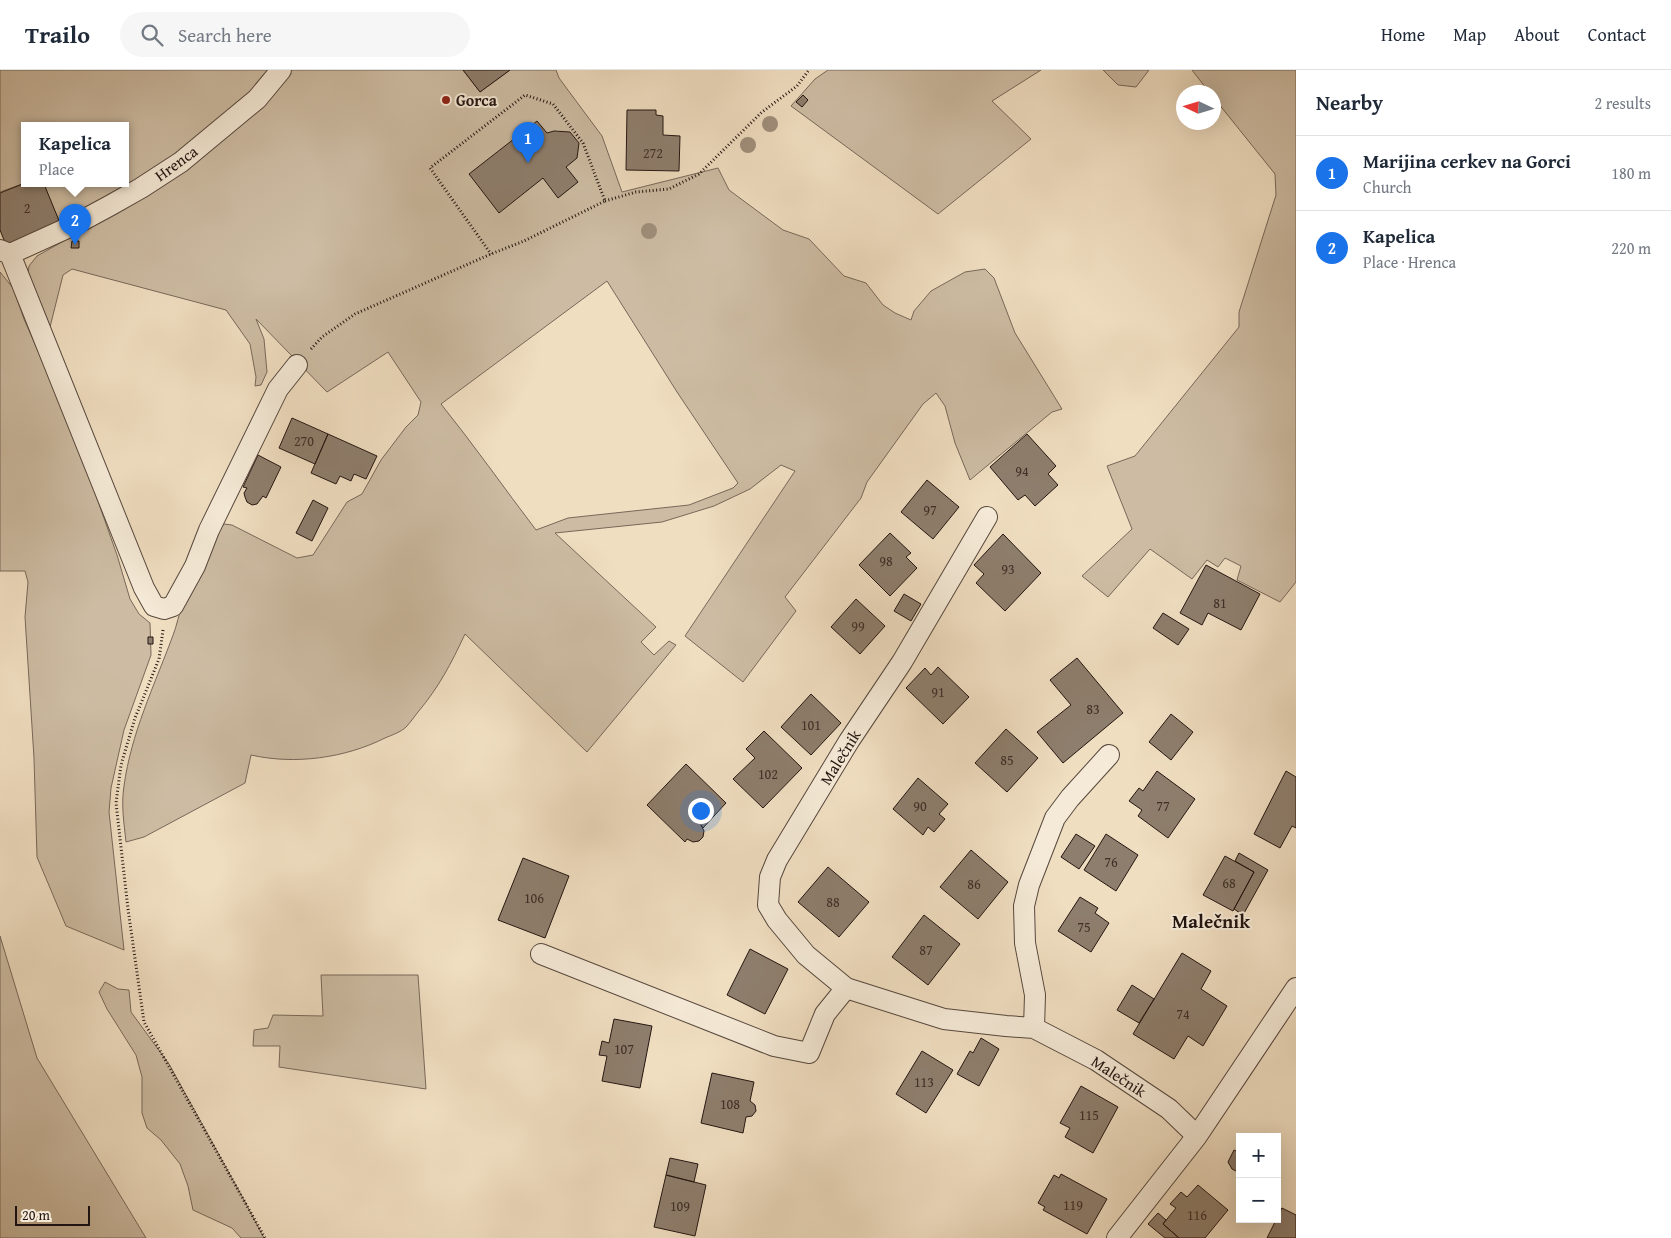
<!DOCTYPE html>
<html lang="en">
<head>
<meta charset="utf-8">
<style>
  body { margin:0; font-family:"Gentium Book Plus",serif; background:#f6f6f7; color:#1f2937 }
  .controls { position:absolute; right:15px; bottom:15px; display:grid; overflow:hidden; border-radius:0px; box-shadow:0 5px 20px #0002 }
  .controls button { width:45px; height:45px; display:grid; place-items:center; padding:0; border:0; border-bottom:1px solid #e0e1e3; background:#fff; color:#1f2937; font:25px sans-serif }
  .compass { position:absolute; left:1176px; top:15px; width:45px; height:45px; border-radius:50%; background:#fff; box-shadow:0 5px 20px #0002; rotate:274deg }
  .scale { position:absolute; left:15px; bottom:12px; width:75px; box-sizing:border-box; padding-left:5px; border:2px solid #231511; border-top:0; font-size:14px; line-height:18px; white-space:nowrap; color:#231511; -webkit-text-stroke:4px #f5ead7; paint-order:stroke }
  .you { position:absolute; left:700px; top:740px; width:18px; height:18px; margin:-12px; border:4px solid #fff; border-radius:50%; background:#1a73e8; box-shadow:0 0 0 8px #1a73e833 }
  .badge { display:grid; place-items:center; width:32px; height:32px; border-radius:50%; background:#1a73e8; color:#fff; font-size:16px; font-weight:700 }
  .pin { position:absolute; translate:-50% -41px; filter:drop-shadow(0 1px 2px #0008) }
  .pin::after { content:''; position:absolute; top:26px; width:18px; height:15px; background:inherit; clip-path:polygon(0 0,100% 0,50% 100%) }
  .popup { position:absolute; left:21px; top:52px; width:108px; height:65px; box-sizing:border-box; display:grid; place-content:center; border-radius:0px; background:#fff; filter:drop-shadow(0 1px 4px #0005); font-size:16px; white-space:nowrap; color:#747a83 }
  .popup b { font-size:19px; color:#1f2937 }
  .popup::after { content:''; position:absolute; left:50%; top:100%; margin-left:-10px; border:10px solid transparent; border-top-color:#fff }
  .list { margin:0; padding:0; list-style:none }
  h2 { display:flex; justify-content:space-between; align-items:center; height:65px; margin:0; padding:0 20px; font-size:21px }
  h2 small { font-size:16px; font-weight:400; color:#747a83 }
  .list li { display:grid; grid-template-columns:32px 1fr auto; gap:15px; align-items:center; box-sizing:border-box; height:75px; padding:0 20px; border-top:1px solid #e0e1e3 }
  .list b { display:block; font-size:19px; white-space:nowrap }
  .list p { margin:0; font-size:16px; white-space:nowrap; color:#747a83 }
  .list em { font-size:16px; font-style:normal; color:#747a83 }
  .icon { flex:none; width:28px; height:28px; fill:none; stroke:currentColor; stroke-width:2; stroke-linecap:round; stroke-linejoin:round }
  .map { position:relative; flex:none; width:1296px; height:1168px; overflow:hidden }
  header { display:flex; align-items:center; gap:30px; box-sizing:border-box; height:70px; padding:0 25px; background:#fff; border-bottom:1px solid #e0e1e3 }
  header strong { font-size:24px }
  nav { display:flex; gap:28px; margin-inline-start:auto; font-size:18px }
  .search { width:350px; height:45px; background:#f6f6f7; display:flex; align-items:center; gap:12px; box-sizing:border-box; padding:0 18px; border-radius:28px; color:#747a83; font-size:19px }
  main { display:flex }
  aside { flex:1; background:#fff }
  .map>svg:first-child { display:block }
  .green { fill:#cdbca3; stroke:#78685a; fill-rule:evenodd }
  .building { fill:#8e7e6d; stroke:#231511 }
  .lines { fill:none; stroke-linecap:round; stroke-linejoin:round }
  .minor-casing { stroke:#56473d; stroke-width:22 }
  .path { stroke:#231511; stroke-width:3; stroke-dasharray:1 2.5; stroke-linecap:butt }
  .minor { stroke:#f5ead7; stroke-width:20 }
  .tree { fill:#a08f7c }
  .poi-dot { fill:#8f2418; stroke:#f5ead7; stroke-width:2 }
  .labels { text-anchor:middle; stroke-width:4; stroke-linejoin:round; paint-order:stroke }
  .number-label { font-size:14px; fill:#3e2f28 }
  .poi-label { font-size:16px; font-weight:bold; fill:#231511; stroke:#f5ead7; text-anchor:start }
  .street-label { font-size:16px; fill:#231511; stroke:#f5ead7 }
  .quarter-label { font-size:19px; font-weight:bold; fill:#231511; stroke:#f5ead7 }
</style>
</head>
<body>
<header>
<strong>Trailo</strong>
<div class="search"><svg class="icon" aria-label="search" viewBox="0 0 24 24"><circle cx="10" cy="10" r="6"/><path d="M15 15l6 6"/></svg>Search here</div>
<nav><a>Home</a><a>Map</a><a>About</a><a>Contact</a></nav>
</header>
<main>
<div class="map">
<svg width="1296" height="1168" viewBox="0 0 1296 1168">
  <rect width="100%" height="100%" fill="#f0dec1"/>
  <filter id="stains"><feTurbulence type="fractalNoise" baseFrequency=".004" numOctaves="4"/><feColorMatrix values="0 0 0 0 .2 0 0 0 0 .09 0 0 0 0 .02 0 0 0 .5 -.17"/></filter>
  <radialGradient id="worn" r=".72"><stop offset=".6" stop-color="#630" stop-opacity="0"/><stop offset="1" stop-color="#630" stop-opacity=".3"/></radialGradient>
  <!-- green -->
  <path class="green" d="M0,0H269L255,17L211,57L154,103L59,154L41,114H125V56H25V113L0,122Z
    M288,0H463L480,22L510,0H556L559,8L602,66L622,122L718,98L729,120L783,160L809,169L844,206L866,213L883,235L895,243L911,250L914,241L931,221L965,202L985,199L994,208L1015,263L1062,339L1052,342L970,410L955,373L945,336L936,323L923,334L867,412L861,428L785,527L796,541L743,612L685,566L795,401L781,395L750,419L714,436L662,452L555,463L656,557L641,572L654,585L669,571L676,575L587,682L465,564C451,594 439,617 418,642C414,647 410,653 406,657C401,662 392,665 385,668C345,688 295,695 251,685L245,713L144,767L126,772C124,753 121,735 124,716C131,664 154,616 172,568C177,556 179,543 183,531C192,508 208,473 224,454L232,455L297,488L313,485L347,432L362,424L381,390L406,357L418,345L421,332L388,282L327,322L256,249L264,269L267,302L261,315L255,316L256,307L250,274L226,240L72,199L63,205L49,261L27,209L29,196L37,186L161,116ZM607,211L677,322L738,413L733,418L689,435L568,448L536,460C504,418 474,375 441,334Z
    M828,0H1041L992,31L1031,69L938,144L791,36L815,9Z
    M1103,0H1149L1136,17L1118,15Z
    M1192,0H1296V512L1280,532L1237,510L1241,496L1225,488L1218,497L1207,490L1192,509L1150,479L1108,527L1082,506L1132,459L1107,396L1135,386L1239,257V242L1276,125L1275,104L1214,28V22H1209Z
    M0,202L13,218L24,249L75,366L117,485L130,529L139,544L150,553L151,585L124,660L111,718L109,742L124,880L66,856L37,787L34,688L25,547L28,512L25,501H0Z
    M0,866L37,988L146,1168H0Z
    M321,905H418L426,1019L279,997L280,976H253L254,960L268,958L273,945L323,946Z
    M105,912L118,919L129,920L131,942L169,994L244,1130L264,1168H241L232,1158L193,1140L188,1116L180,1094L161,1070L147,1058L142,1043V1007L136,985L107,939L99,922Z"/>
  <!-- building -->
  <path class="building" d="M463,0H510L480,22Z
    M803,25L808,30L802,37L796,32Z
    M627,40H656V45L663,46V65L680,66L679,101L626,100Z
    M537,51L547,63L554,61L570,62L579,73L577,88L566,97L578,112L558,128L543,108L499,143L469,104Z
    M25,113L44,114L60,153L6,175L0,160V123Z
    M72,171H79V178H71Z
    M292,348L328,364L315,394L279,378Z
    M328,364L377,386L366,409L354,404L351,411L340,406L336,414L311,403Z
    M1027,364L1056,396L1048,404L1058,415L1035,436L1025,425L1018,430L990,397Z
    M258,385L281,397L266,428L263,426L257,434L252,435L247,432L245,427L244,423L247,418L243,417Z
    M927,410L959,437L933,469L901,442Z
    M313,430L328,438L312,471L296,463Z
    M890,463L911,483L906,487L917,498L890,526L859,495Z
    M1003,464L1041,503L1005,541L976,513L984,504L974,495Z
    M1206,495L1260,524L1241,560L1208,543L1202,555L1180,543Z
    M904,524L921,534L911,551L894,541Z
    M856,529L885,556L860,584L831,557Z
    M1163,543L1189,559L1178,575L1153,558Z
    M148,567H153V574H148Z
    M1077,588L1123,643L1063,693L1037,662L1071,635L1050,610Z
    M938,597L969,627L943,654L906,618L925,598L931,605Z
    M811,624L841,653L811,685L781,657Z
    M1171,644L1193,662L1171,690L1149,672Z
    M1006,659L1038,688L1007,722L975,693Z
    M764,661L802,698L763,738L733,709L755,688L746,679Z
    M686,694L726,733L703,758L701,755L704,761L703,767L699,771L693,772L687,769L685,772L647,735Z
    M1157,701L1195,729L1168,768L1138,746L1142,740L1129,731L1139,718L1143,721Z
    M1286,701L1296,707V758L1292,756L1280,778L1254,764Z
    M918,708L948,734L939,744L945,749L934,762L928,757L923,765L893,739Z
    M1076,764L1095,776L1079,799L1061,787Z
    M1106,764L1138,785L1116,821L1084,800Z
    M971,780L1008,812L978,849L940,817Z
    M1239,783L1268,800L1243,845L1234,839L1254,802L1235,791Z
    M1225,786L1254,802L1233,841L1203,825Z
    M523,788L569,806L545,868L498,850Z
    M828,797L869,832L839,867L798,832Z
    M1080,827L1098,838L1095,843L1109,853L1091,882L1058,861Z
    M924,845L960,874L928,915L892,887Z
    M750,879L788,899L765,944L727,925Z
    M1182,883L1211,901L1201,919L1227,936L1203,976L1188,966L1174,989L1133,964Z
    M1132,915L1154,929L1139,953L1117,940Z
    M614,949L652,956L640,1018L602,1011L607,986L599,985L602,971L609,973Z
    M981,968L999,979L979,1016L957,1004L970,981L973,983Z
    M922,981L953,1000L926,1043L896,1024Z
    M712,1003L754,1012L750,1031L755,1035L756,1041L752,1046L746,1047L743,1063L701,1053Z
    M1081,1016L1118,1037L1093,1083L1065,1067L1070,1058L1060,1053Z
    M1234,1080L1240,1083V1103L1232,1099L1228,1092Z
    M670,1088L698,1094L694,1112L666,1105Z
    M1061,1104L1107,1129L1087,1164L1043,1140L1045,1137L1038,1133L1054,1105L1059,1108Z
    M666,1105L706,1115L695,1166L654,1157Z
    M1198,1115L1228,1140L1205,1168H1179L1163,1154L1176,1138L1170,1134L1181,1122L1187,1127Z
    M1282,1138L1296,1145V1168H1267Z
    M1158,1143L1166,1150L1163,1154L1179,1168H1165L1148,1154Z"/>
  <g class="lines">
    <!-- minor casing -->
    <g class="minor-casing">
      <path id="minor" d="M0,180L10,184L74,155L111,135L141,118L181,92L257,29L281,0
        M10,184L144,518L154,536L164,539L173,536L195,496L209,460L278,319L297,295
        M987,447L902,592L849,671L777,790L770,807L768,835L777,850L806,885L846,918L944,949L1006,956L1034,958L1096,990L1169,1039L1197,1066
        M541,884L774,976L809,983L825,944L846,918
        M1034,958L1035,925L1025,873L1024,836L1029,815L1055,748L1070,728L1109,685
        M1117,1168L1197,1066L1296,918"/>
    </g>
    <!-- path -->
    <path class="path" d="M605,131L636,122L669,119L699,104L762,42L797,16L809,0
      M311,279L322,267L355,244L491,184L524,171L605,131L583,73L553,34L525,25L430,98L491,184
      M163,560L159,589L135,648L121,695L116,733L128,839L144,952L265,1168"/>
    <!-- minor -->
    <use href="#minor" class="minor"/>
  </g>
  <!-- trees -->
  <g class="tree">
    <circle cx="770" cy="54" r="8"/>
    <circle cx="748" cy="75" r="8"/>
    <circle cx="649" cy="161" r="8"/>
  </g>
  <!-- markers -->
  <circle class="poi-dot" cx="446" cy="30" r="5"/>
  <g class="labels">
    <!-- number labels -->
    <g class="number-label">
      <text x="653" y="88">272</text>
      <text x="27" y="143">2</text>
      <text x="304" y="376">270</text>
      <text x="1022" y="406">94</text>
      <text x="930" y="445">97</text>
      <text x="886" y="496">98</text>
      <text x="1008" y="504">93</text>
      <text x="1220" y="538">81</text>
      <text x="858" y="561">99</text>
      <text x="938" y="627">91</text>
      <text x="1093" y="644">83</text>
      <text x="811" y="660">101</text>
      <text x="1007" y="695">85</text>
      <text x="768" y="709">102</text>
      <text x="920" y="741">90</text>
      <text x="1163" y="741">77</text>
      <text x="1111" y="797">76</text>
      <text x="1229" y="818">68</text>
      <text x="974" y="819">86</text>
      <text x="534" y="833">106</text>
      <text x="833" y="837">88</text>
      <text x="1084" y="862">75</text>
      <text x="926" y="885">87</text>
      <text x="1183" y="949">74</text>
      <text x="624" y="984">107</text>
      <text x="924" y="1017">113</text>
      <text x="730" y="1039">108</text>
      <text x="1089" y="1050">115</text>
      <text x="1073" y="1140">119</text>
      <text x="680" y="1141">109</text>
      <text x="1197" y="1150">116</text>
    </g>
    <!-- poi labels -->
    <g class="poi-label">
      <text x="456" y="36">Gorca</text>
    </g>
    <!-- street labels -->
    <g class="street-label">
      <text transform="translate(176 93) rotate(-36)" y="6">Hrenca</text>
      <text transform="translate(840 687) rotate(-58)" y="6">Malečnik</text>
      <text transform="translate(1119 1006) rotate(33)" y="6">Malečnik</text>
    </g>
    <!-- quarter labels -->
    <g class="quarter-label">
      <text x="1211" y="858">Malečnik</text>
    </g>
  </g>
  <rect width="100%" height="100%" filter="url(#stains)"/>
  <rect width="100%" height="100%" fill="url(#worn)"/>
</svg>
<div class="controls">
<button>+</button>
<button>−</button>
</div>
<svg class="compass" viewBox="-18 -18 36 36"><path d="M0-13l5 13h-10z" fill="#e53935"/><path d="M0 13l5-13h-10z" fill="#747a83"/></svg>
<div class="scale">20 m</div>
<div class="you"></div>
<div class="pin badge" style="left:528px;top:93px">1</div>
<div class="pin badge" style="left:75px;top:175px">2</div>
<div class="popup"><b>Kapelica</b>Place</div>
</div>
<aside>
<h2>Nearby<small>2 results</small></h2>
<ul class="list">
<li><span class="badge">1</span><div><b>Marijina cerkev na Gorci</b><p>Church</p></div><em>180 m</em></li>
<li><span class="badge">2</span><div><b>Kapelica</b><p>Place · Hrenca</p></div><em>220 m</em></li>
</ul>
</aside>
</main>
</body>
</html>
